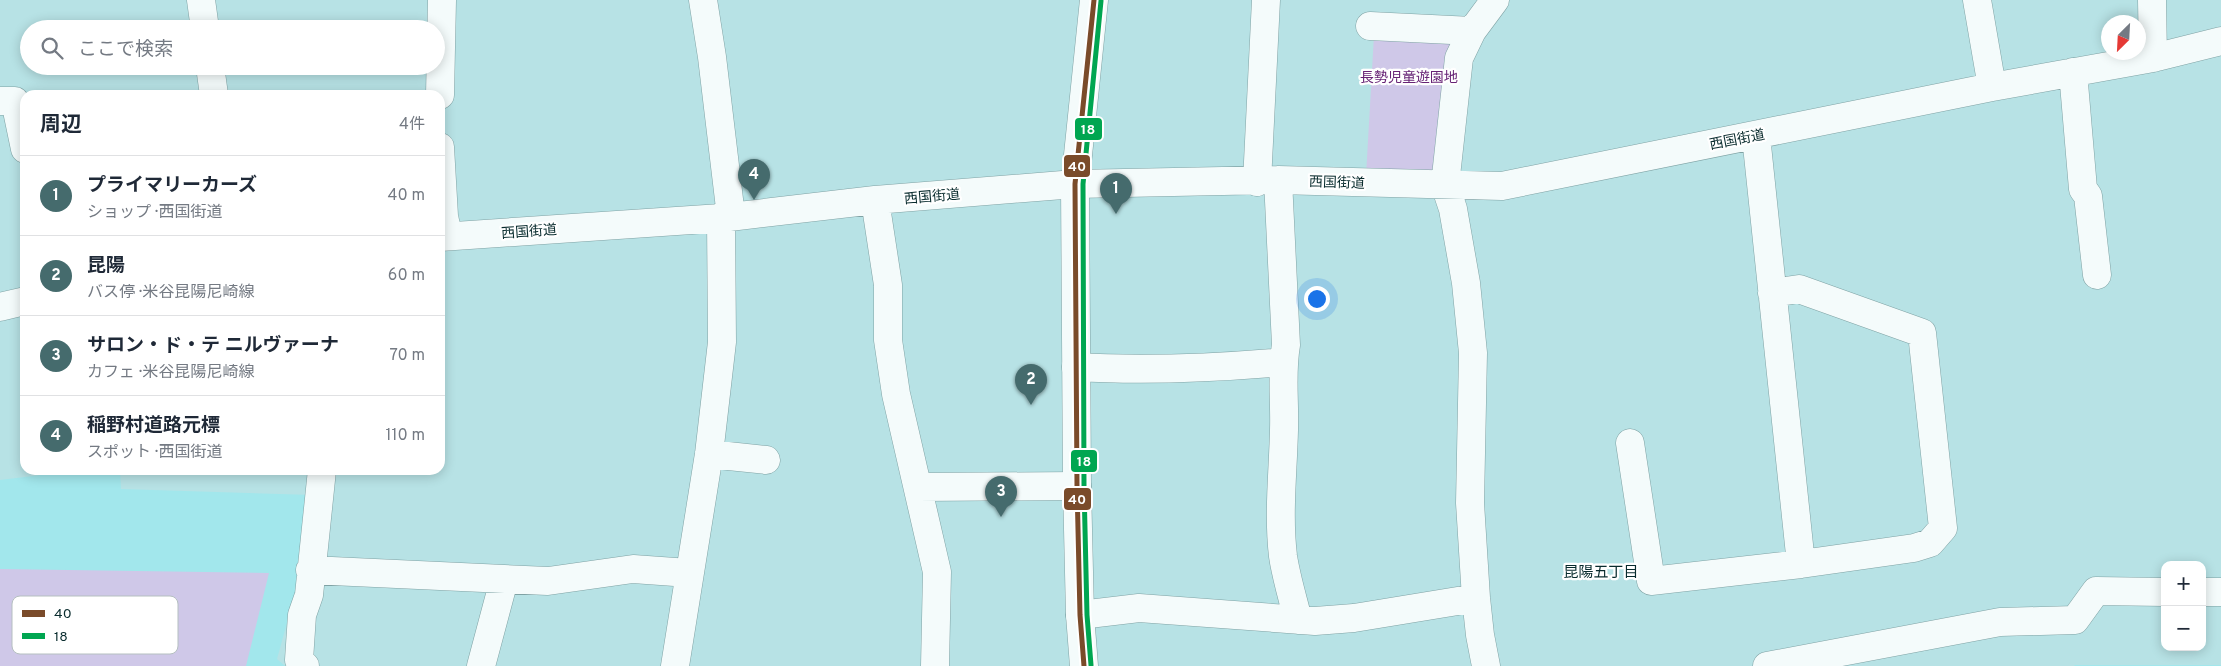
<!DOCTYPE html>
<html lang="ja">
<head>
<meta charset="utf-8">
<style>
  body { margin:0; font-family:Overpass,"Noto Sans JP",sans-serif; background:#f6f6f7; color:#1f2937 }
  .controls { position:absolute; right:15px; bottom:15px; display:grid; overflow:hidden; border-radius:10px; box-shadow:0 2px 12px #0003 }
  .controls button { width:45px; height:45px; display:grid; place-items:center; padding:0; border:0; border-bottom:1px solid #e0e1e3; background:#fff; color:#1f2937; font:25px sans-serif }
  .compass { position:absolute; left:2101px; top:15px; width:45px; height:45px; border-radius:50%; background:#fff; box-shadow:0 2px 12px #0003; rotate:204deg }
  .you { position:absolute; left:1316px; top:298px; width:18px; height:18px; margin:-12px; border:4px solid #fff; border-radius:50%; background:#1a73e8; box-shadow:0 0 0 8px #1a73e833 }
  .badge { display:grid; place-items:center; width:32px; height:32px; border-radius:50%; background:#456b6d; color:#fff; font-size:16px; font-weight:700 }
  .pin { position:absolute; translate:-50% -41px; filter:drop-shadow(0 1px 2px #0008) }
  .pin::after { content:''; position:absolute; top:26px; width:18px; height:15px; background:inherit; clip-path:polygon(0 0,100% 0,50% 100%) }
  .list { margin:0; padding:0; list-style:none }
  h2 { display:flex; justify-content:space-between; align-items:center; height:65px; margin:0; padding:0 20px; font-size:21px }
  h2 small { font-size:16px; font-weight:400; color:#747a83 }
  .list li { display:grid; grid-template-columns:32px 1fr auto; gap:15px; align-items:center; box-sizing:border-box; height:80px; padding:0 20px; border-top:1px solid #e0e1e3 }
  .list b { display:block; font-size:19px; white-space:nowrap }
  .list p { margin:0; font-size:16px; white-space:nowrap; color:#747a83 }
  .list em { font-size:16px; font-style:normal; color:#747a83 }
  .icon { flex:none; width:28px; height:28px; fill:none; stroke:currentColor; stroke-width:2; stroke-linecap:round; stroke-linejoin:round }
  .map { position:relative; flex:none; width:2221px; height:666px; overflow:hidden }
  .search { position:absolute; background:#fff; box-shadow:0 2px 12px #0003; left:20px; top:20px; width:425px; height:55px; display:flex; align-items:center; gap:12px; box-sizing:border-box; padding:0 18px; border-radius:28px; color:#747a83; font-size:19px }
  .panel { position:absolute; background:#fff; box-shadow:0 2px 12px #0003; left:20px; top:90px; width:425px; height:385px; border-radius:15px }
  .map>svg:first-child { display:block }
  .built { fill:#a2e7ec }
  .green { fill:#cfc8e8 }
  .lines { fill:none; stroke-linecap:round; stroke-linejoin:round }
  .minor-casing { stroke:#7fa2a4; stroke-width:29 }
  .major-casing { stroke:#7fa2a4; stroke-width:29 }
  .minor { stroke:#f4fbfb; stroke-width:28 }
  .major { stroke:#f4fbfb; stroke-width:28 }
  .bus-1-casing { stroke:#fff; stroke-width:9 }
  .bus-2-casing { stroke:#fff; stroke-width:9 }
  .bus-1 { stroke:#7a4b2a; stroke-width:5 }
  .bus-2 { stroke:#00a651; stroke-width:5 }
  .labels { text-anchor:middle; stroke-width:4.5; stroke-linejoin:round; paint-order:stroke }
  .park-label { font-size:14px; fill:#672375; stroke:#fff }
  .street-label { font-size:14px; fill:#082b2d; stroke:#fff }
  .neighbourhood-label { font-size:15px; fill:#082b2d; stroke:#fff }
  .key { fill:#fff; stroke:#b5bfc0; stroke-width:1 }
  .key-label { font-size:14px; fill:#082b2d }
  .line-badge { stroke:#fff; stroke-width:2 }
  .badge-label { font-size:14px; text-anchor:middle; font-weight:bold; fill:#fff }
</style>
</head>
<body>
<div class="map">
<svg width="2221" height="666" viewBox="0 0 2221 666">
  <rect width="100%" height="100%" fill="#b7e2e5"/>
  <!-- built -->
  <path class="built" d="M41,470H120L121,489L313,495L296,590L277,659L285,666H0V480L41,475Z
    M2074,665H2221V666H2075Z"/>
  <!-- green -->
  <path class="green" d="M1374,35L1457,41L1437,164L1428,176H1366Z
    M0,569L269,573L246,666H0Z"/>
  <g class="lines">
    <!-- minor casing -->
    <g class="minor-casing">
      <path id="minor" d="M201,0L205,29
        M1977,0L1992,87
        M2152,0L2153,58
        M1370,26L1472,31
        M210,66L214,95
        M2073,72L2083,189L2088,196L2097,275
        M440,95L442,0
        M0,101H15L25,149
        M1756,136L1801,564
        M440,147L444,216L448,236
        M1278,180L1286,345C1281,373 1285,401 1284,430C1283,472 1278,514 1283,556C1286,577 1293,599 1298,620
        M1257,182L1266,0
        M875,200L888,285V340L896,394L937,572L935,666
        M440,237L721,218L875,200L1075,184L1278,180L1502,186L1992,87L2153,58L2221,41
        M0,307L25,301
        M1076,367C1146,371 1214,368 1283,362
        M1630,443L1651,581L1801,564L1914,548L1930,543L1943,528L1922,333L1799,289L1772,293
        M709,454L766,460
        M918,487L1077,486
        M310,570L548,581L633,569L689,573
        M2202,592H2221
        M1080,615L1139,608L1315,621L1354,618L1476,598
        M305,666L299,660L302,615L309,595L322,470
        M481,666L504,580
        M675,666L709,454L722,342L721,218L730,208L712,57L703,0
        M1486,666L1480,635L1476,598L1470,503L1473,353L1466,283L1453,209L1445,185L1459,58L1472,31L1495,0
        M1767,666L2000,622L2075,620L2096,591L2165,592"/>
    </g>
    <!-- major casing -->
    <g class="major-casing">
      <path id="major" d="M1084,666L1080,615L1077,486L1075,184L1094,0"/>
    </g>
    <!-- minor -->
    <use href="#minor" class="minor"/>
    <!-- major -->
    <use href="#major" class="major"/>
    <!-- bus-1 casing -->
    <g class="bus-1-casing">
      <path id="bus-1" d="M1084,666L1080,615L1077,486L1075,184L1094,0"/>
    </g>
    <!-- bus-2 casing -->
    <g class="bus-2-casing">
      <path id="bus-2" d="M1091,665L1087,615L1084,486L1083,184L1101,1"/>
    </g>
    <!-- bus-1 -->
    <use href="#bus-1" class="bus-1"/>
    <!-- bus-2 -->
    <use href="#bus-2" class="bus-2"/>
  </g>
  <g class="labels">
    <!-- park labels -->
    <g class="park-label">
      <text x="1409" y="82">長勢児童遊園地</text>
    </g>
    <!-- street labels -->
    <g class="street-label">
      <text transform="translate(1737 139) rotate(-11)" y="5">西国街道</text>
      <text transform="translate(1337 182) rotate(2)" y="5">西国街道</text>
      <text transform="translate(932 196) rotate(-5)" y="5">西国街道</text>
      <text transform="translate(529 231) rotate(-4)" y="5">西国街道</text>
    </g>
    <!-- neighbourhood labels -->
    <g class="neighbourhood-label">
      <text x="1601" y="577">昆陽五丁目</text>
    </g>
  </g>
  <!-- legend -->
  <rect x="12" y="596" width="166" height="58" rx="8" class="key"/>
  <rect x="22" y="610" width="23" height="7" fill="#7a4b2a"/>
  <rect x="22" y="633" width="23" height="6" fill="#00a651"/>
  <g class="key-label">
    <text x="54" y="618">40</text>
    <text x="54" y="641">18</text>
  </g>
  <g class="line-badge">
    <rect x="1074" y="117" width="29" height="24" rx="5" fill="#00a651"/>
    <rect x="1063" y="154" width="28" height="24" rx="5" fill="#7a4b2a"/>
    <rect x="1070" y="449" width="28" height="24" rx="5" fill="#00a651"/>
    <rect x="1063" y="487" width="29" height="24" rx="5" fill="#7a4b2a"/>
  </g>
  <g class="badge-label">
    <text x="1088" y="134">18</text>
    <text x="1077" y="171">40</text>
    <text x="1084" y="466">18</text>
    <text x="1077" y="504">40</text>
  </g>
</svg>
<div class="controls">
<button>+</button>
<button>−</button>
</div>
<svg class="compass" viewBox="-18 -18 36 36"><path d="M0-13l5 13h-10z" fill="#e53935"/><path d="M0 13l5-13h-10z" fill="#747a83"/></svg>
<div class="you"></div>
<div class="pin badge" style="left:1116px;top:214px">1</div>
<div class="pin badge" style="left:1031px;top:405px">2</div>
<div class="pin badge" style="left:1001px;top:517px">3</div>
<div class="pin badge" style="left:754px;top:200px">4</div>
<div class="search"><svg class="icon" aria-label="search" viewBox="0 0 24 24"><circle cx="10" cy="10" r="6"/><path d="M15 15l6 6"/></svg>ここで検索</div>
<section class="panel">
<h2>周辺<small>4件</small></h2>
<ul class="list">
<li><span class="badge">1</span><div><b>プライマリーカーズ</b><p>ショップ · 西国街道</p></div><em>40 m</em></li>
<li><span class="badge">2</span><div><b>昆陽</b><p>バス停 · 米谷昆陽尼崎線</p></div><em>60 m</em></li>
<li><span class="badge">3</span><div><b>サロン・ド・テ ニルヴァーナ</b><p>カフェ · 米谷昆陽尼崎線</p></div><em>70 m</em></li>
<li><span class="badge">4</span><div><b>稲野村道路元標</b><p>スポット · 西国街道</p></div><em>110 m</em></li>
</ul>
</section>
</div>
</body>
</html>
